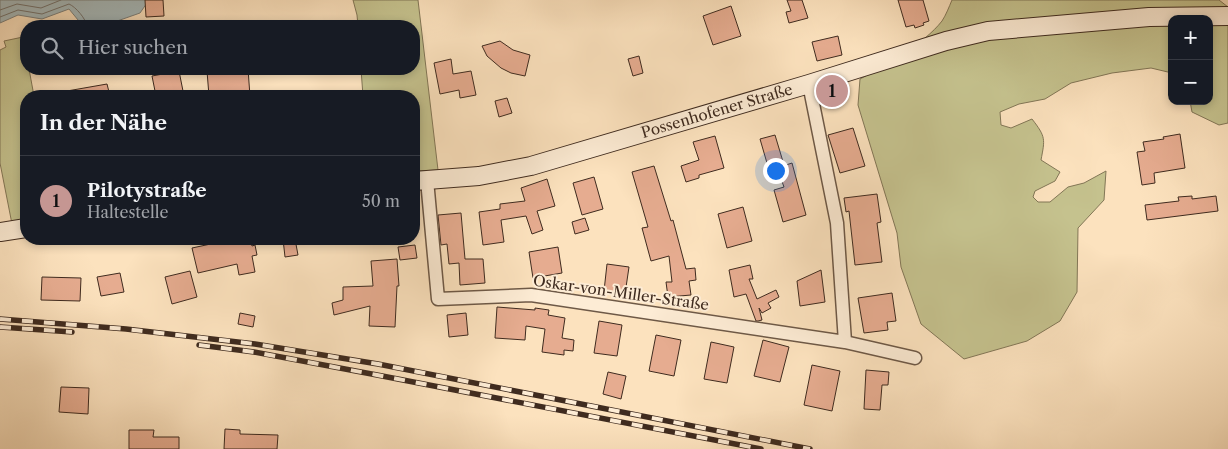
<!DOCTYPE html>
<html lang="de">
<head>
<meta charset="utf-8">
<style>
  body { margin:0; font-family:"Libre Caslon Text",serif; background:#20242c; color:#f1f3f6 }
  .controls { position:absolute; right:15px; top:15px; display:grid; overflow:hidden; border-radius:10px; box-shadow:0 2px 8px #0003 }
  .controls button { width:45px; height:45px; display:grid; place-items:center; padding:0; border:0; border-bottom:1px solid #363941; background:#171b24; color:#f1f3f6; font:25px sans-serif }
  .you { position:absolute; left:775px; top:170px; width:18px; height:18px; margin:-12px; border:4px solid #fff; border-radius:50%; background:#1a73e8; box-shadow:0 0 0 8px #1a73e833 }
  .badge { display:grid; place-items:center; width:32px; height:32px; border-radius:50%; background:#c59692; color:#111; font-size:16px; font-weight:700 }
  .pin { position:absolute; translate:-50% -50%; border:2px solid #fff; box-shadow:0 1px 5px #0006 }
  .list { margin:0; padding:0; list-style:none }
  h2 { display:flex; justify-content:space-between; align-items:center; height:65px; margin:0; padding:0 20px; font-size:21px }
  h2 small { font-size:16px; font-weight:400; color:#9ea1a6 }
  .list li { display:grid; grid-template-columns:32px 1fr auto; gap:15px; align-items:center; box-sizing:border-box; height:90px; padding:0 20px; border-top:1px solid #363941 }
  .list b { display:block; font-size:19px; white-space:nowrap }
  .list p { margin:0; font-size:16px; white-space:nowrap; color:#9ea1a6 }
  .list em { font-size:16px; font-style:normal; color:#9ea1a6 }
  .icon { flex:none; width:28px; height:28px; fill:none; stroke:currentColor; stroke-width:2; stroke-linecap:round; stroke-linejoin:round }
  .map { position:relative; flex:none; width:1228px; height:449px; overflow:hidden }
  .search { position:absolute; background:#171b24; box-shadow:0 2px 8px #0003; left:20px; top:20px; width:400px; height:55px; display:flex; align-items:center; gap:12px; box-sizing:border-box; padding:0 18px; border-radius:20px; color:#9ea1a6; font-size:19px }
  .panel { position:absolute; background:#171b24; box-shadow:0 2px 8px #0003; left:20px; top:90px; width:400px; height:155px; border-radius:20px }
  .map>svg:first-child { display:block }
  .green { fill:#c5c28e; stroke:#827656 }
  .water { fill:#a5babd; stroke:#7c817e }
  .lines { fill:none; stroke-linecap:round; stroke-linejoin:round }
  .shore { stroke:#72726e; stroke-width:1 }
  .building { fill:#e6ac90; stroke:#3f2b1f }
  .street-casing { stroke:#6e5947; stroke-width:15 }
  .secondary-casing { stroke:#3f2b1f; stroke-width:20 }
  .street { stroke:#fdecd5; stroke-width:12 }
  .secondary { stroke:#fdecd5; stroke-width:18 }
  .rail-casing { stroke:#3f2b1f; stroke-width:5.5 }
  .rail { stroke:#fdecd5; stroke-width:4; stroke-dasharray:11; stroke-linecap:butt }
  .labels { text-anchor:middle; stroke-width:4; stroke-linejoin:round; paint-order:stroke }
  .street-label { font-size:15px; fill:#3f2b1f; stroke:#fdecd5 }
</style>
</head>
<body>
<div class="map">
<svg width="1228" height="449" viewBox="0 0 1228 449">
  <rect width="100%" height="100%" fill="#fce2be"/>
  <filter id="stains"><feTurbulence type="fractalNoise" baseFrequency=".004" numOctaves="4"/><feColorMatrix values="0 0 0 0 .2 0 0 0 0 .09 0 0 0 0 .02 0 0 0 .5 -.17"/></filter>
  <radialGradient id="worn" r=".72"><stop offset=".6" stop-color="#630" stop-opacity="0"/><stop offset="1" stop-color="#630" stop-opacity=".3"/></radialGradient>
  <!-- green -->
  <path class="green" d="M353,0H418L438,170L414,171V96H363L361,69H414V26H358L357,15Z
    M952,0H1219L1228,7V123L1219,125L1192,112L1190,101H1209V19H1172V73L1151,68L1112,73L1071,83L1045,99L1019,104L1000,112L1001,125L1011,128L1032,119C1046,137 1045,139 1041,160L1060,172L1055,181L1035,191L1033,197L1038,202H1050L1068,187L1084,183L1106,171L1104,200L1078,228L1077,292L1060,321L1027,341L964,359L921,324L901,267L897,233L858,105L860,79C885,66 924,44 942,21C946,15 949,7 952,0Z
    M23,37L26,53V69H29L34,96H26V221L12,224L0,163V50L6,47L4,41Z"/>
  <!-- water -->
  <path class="water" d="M0,0H149L140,13L103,26H83L69,9L42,19L18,15L0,23Z"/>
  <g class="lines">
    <!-- shore -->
    <path class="shore" d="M0,10L17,4L41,8L61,0
      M0,17L18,10L42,14L69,4C76,7 86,19 87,26"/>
  </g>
  <!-- building -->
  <path class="building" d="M145,0H163L164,16L146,17Z
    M787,0H802L808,18L789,23L786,12L791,11Z
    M898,0H923L929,21L923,23L924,25L915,28L914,25L906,27Z
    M731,6L741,36L713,45L703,16Z
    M838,36L842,55L817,61L812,42Z
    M500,41L513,50L530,55L525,76L511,73L501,68L487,56L482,46Z
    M639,56L643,73L633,76L628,59Z
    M451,59L453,74L471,71L476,95L460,98L459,90L440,94L434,63Z
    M213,69H248L250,96H209L207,71L213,70Z
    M179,71L184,96H156L152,76Z
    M107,84L110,96H67V91Z
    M507,98L512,113L499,117L495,101Z
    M853,128L865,166L840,173L828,135Z
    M1180,134L1185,168L1154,173L1155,183L1142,185L1137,152L1145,151L1143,142L1164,139L1163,137Z
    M775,135L784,165L769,170L760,139Z
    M715,136L724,168L699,175V178L686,182L681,166L699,160L693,142Z
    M792,163L806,215L783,222L774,190L784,187L777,168Z
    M654,166L671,221L673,220L686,269L695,268L696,280L689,281L691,295L668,297L666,282H672L669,256L651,261L642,228L648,227L632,172Z
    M594,177L603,209L582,215L573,183Z
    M547,179L555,206L537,211L543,230L532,234L526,216L501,220L504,242L483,245L479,212L500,209V204L525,201L521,188Z
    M877,194L881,222L877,223L882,262L855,265L849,211L846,212L844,198Z
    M1192,196V199L1216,196L1218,211L1147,220L1145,205L1179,201L1178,197Z
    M743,207L752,241L727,248L718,214Z
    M461,213L465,259H483L485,283L460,285L459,263L449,264L447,244L441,245L438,215Z
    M585,218L589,230L575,234L572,222Z
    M234,239H250L252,246L255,245L257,255L252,256L255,272L239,275L237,264L198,273L192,248Z
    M283,239H295L298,255L285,257Z
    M415,245L417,258L400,260L398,247Z
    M558,247L562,273L533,278L529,252Z
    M397,259L399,286H397L395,327L369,326L370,306L334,315L332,303L343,300V287L373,286L371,261Z
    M607,264L629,267L625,294L604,291Z
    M750,265L753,279H749L757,299L776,290L779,297L768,303L771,308L762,313L759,308L762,320L758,321H756L746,294L734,297L729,270Z
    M821,270L825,302L800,306L797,281Z
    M190,271L197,297L172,304L165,277Z
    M120,273L124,292L101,296L97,277Z
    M42,277L81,278L80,301L41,300Z
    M892,293L896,321L887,322L888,330L864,333L858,298Z
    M497,307L535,310V308L549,310L548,315L565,318L562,338L574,340L573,351L564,350V355L542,352L545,329L526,326L525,340L495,338Z
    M240,313L255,316L253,327L238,324Z
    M466,313L468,335L449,337L447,315Z
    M599,321L622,325L617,356L594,353Z
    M656,335L681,340L674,376L649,371Z
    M763,340L789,347L780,382L754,376Z
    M711,342L734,347L727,383L704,379Z
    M812,365L840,371L832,411L804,405Z
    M866,370L889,372L888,385H882L880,410L864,409Z
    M608,372L626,376L621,399L603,394Z
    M61,387L89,388L88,414L59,412Z
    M225,429L240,430V434L278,435L277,449H224Z
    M129,430H154L153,437H179V449H129Z"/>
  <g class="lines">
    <!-- street casing -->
    <g class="street-casing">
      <path id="street" d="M809,84L837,223L845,342
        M427,180L438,299L531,295L845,342L915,358"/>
    </g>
    <!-- secondary casing -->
    <g class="secondary-casing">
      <g id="secondary">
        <path id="s1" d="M414,181L479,176L531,166L809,84L946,41L988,31L1149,17L1228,16"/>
        <path d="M0,232L26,228"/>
      </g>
    </g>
    <!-- street -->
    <use href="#street" class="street"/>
    <!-- secondary -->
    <use href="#secondary" class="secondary"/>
    <!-- rail casing -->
    <g class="rail-casing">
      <path id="rail" d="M0,319L126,329L255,344L378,364L810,449
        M0,327L72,332
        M199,345L254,352L377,375L761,449"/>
    </g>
    <!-- rail -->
    <use href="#rail" class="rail"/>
  </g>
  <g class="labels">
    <!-- street labels -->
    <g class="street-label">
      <text dy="5" stroke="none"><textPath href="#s1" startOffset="312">Possenhofener Straße</textPath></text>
      <text transform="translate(621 293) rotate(8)" y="5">Oskar-von-Miller-Straße</text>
    </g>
  </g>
  <rect width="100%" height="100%" filter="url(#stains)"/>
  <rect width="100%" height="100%" fill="url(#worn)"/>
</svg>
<div class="controls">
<button>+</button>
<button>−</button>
</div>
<div class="you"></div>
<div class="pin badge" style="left:832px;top:91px">1</div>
<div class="search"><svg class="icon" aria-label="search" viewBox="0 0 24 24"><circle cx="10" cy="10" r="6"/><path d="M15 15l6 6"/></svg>Hier suchen</div>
<section class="panel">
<h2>In der Nähe<small></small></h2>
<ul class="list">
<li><span class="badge">1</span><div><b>Pilotystraße</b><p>Haltestelle</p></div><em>50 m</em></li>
</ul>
</section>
</div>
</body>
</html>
